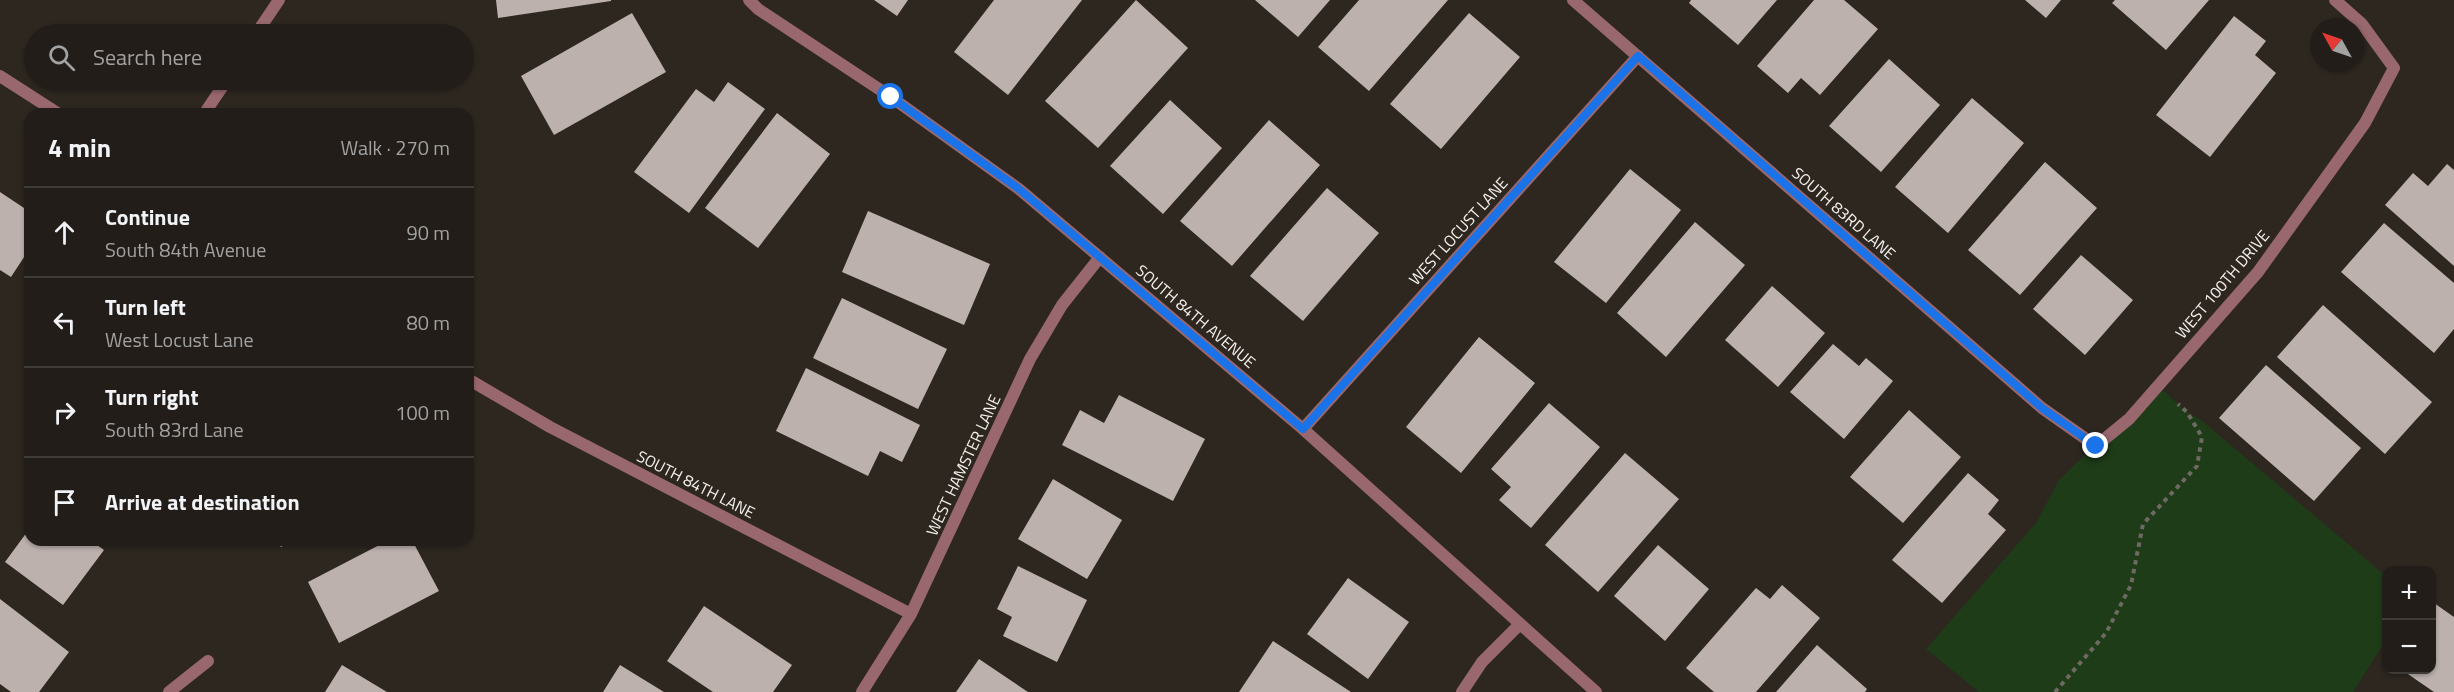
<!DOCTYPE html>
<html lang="en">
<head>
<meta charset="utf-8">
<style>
  body { margin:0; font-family:"Titillium Web",sans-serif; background:#2e2a25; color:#f1f3f6 }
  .controls { position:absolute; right:18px; bottom:18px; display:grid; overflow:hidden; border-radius:12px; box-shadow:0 2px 4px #0004 }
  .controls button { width:54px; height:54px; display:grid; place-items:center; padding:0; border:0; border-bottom:2px solid #3f3b37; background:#221d18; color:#f1f3f6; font:30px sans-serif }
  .compass { position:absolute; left:2310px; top:18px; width:54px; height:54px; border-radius:50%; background:#221d18; box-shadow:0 2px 4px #0004; rotate:310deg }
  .stop { position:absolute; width:18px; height:18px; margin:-14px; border:4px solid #1a73e8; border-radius:50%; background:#fff }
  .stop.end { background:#1a73e8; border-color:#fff; box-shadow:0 2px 6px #0008 }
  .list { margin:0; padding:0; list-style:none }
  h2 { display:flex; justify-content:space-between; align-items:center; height:78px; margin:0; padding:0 24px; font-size:26px }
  h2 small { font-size:20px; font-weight:400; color:#a2a2a2 }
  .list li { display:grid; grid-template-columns:39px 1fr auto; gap:18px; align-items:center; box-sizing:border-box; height:90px; padding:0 24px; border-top:2px solid #3f3b37 }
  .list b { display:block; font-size:22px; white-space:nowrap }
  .list p { margin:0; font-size:20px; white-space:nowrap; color:#a2a2a2 }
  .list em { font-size:20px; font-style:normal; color:#a2a2a2 }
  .icon { flex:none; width:33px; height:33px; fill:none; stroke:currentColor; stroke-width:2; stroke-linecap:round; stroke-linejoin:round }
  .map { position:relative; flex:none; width:2454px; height:692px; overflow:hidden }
  .search { position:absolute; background:#221d18; box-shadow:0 2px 4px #0004; left:24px; top:24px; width:450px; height:66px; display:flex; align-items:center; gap:15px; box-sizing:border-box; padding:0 21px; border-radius:33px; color:#a2a2a2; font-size:22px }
  .panel { position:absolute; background:#221d18; box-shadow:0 2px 4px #0004; left:24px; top:108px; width:450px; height:438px; border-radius:18px }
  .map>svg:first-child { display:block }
  .green { fill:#1e3c18 }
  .building { fill:#bdb1ae }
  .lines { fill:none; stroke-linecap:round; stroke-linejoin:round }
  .path { stroke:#6f6963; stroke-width:4; stroke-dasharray:4.5 4.5; stroke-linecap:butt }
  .minor { stroke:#99676e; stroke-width:12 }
  .tertiary { stroke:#99676e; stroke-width:12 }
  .route { stroke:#1a73e8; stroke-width:8 }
  .labels { text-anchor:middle; stroke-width:6; stroke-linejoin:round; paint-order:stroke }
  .street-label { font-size:16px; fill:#f6f1ed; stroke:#2d2720 }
</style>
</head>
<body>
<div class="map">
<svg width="2454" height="692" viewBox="0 0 2454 692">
  <rect width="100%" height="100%" fill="#2d2720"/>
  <!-- green -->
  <path class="green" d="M2157,385L2187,412L2201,420L2386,576V640L2353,692H1979L1926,649L2036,523L2059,480Z"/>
  <!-- building -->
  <path class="building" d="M496,0H611V1L498,18Z
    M874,0H908L897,16Z
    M994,0H1082L1008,95L954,52Z
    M1136,0L1188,48L1098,148L1045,101Z
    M1255,0H1330L1298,37Z
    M1359,0H1448L1369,91L1318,47Z
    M1691,0H1777L1738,45L1689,3Z
    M1814,0H1844L1878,29L1820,95L1801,78L1788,93L1757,66Z
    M2025,0H2061L2046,18Z
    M2115,0H2209L2166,50L2112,3Z
    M632,13L666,72L554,135L521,76Z
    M1469,13L1520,57L1441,149L1390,104Z
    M2234,16L2266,41L2255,55L2276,73L2210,157L2156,115Z
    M1889,59L1940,105L1881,172L1829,126Z
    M728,82L765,109L689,213L634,172L696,89L714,102Z
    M1972,98L2024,143L1948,233L1895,187Z
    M1170,100L1222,148L1163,214L1110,166Z
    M777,113L830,154L758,248L705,208Z
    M1269,120L1320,165L1232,266L1180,221Z
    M2045,162L2097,208L2020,295L1968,250Z
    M2447,164L2454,170V266L2385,205L2413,173L2428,186Z
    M1630,169L1681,210L1606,303L1554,262Z
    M1327,188L1379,233L1303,321L1250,276Z
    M0,192L30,212V248L11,277L0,270Z
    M868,211L990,264L964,325L842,272Z
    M1695,222L1745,265L1666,357L1617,313Z
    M2384,223L2454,283V329L2434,353L2341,272Z
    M2081,255L2133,300L2085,355L2033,309Z
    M1772,286L1825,333L1778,387L1725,340Z
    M842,298L947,349L918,409L813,358Z
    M2323,305L2432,402L2385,454L2277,357Z
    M1479,337L1535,383L1461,473L1406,427Z
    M1833,344L1859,366L1866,358L1893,381L1844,439L1790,392Z
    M2266,365L2361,448L2314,501L2219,418Z
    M806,368L920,425L902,462L880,451L868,476L776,431Z
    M1119,395L1205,439L1173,501L1062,445L1080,410L1104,423Z
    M1549,403L1600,447L1531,528L1499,500L1511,487L1491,469Z
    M1909,410L1961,457L1903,523L1850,477Z
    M1625,453L1679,499L1598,592L1545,545Z
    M1968,473L1999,500L1988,514L2006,530L1942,603L1892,560Z
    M1053,479L1122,520L1087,579L1018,539Z
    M30,528V540H90L104,550L63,605L5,562Z
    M262,540H284L282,547Z
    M389,540H412L439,591L339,643L308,582Z
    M1658,545L1709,589L1665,641L1614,596Z
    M1018,566L1087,600L1057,662L1003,636L1012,617L997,609Z
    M1348,578L1409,622L1368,679L1307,634Z
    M1782,585L1820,618L1756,692H1714L1686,668L1756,588L1770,599Z
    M0,599L69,652L39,692H11L0,684Z
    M2434,603L2454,617V692H2434L2402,670H2432V607Z
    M704,606L792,665L773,692H713L667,661Z
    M1273,641L1351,692H1239Z
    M1817,645L1867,689L1865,692H1776Z
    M979,659L1028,692H956Z
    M342,665L387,692H325Z
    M620,665L664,692H603Z"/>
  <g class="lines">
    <!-- path -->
    <path class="path" d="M2055,692L2106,633L2131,585L2143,524L2197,466L2202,437L2187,412L2178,404"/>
    <!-- minor -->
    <path class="minor" d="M749,0L758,9L891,97L1019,189L1303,429L1596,692
      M1573,0L2042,408L2096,446L2129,419L2258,272L2365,123L2394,68L2362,24L2335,0
      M468,379L550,427L911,614
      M1303,429L1638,56
      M169,692L208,661
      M862,692L911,614L1030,359L1062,305L1100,257
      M1462,692L1482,662L1519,625"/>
    <!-- tertiary -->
    <path class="tertiary" d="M256,34L279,0
      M0,76L59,114
      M204,114L227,80"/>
  </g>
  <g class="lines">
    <!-- route -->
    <path class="route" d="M891,97L1019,189L1303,429L1638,56L2042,408L2096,446"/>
  </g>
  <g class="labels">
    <!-- street labels -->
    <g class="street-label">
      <text transform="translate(1844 213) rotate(41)" y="6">SOUTH 83RD LANE</text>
      <text transform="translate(1458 231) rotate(-48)" y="6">WEST LOCUST LANE</text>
      <text transform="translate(2222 284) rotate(-50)" y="6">WEST 100TH DRIVE</text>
      <text transform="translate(1196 316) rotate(40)" y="6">SOUTH 84TH AVENUE</text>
      <text transform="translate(963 465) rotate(-65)" y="6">WEST HAMSTER LANE</text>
      <text transform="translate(696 484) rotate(27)" y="6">SOUTH 84TH LANE</text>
    </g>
  </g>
</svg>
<div class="controls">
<button>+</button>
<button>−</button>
</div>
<svg class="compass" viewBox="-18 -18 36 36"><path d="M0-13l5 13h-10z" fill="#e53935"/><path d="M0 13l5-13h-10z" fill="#a2a2a2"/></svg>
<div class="stop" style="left:891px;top:97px"></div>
<div class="stop end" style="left:2096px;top:446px"></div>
<div class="search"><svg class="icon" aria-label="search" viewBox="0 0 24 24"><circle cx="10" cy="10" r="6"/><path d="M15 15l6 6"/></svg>Search here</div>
<section class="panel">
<h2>4 min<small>Walk · 270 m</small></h2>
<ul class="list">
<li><svg class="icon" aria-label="ahead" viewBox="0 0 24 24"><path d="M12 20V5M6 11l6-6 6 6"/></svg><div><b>Continue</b><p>South 84th Avenue</p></div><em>90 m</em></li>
<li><svg class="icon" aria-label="left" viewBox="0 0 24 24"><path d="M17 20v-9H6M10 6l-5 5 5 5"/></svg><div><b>Turn left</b><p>West Locust Lane</p></div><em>80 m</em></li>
<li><svg class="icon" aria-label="right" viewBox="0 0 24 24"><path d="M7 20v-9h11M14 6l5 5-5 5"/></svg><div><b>Turn right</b><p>South 83rd Lane</p></div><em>100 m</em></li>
<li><svg class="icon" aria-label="arrive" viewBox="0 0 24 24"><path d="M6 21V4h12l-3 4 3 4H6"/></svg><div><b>Arrive at destination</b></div></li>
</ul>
</section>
</div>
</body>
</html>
